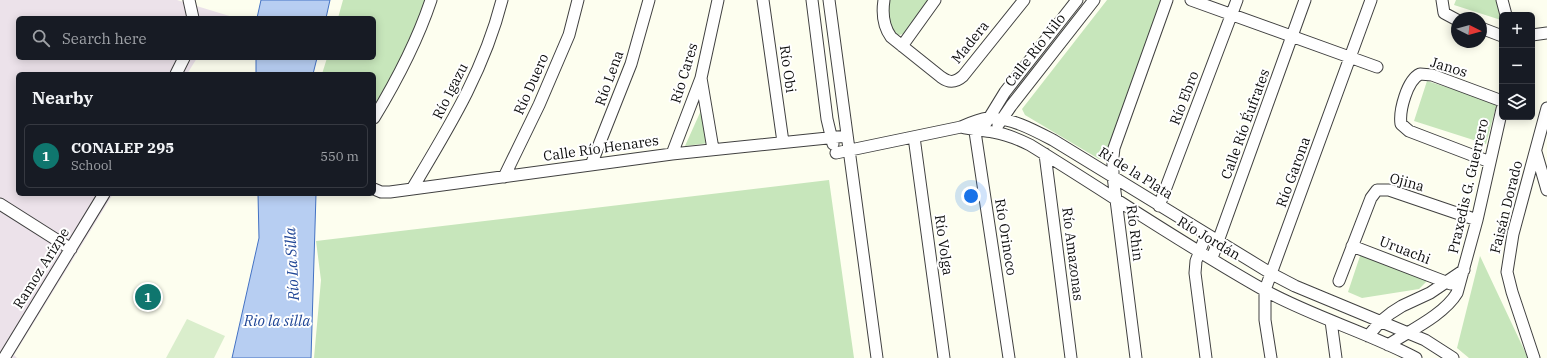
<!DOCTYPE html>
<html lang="en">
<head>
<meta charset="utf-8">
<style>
  body { margin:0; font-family:"IBM Plex Serif",serif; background:#20242c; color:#f1f3f6 }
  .controls { position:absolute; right:12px; top:12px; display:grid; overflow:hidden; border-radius:6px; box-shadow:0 2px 10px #0003 }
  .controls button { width:36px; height:36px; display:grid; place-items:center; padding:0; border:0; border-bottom:1px solid #363941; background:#171b24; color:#f1f3f6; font:20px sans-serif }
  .compass { position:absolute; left:1451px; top:12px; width:36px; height:36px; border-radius:50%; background:#171b24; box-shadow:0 2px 10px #0003; rotate:96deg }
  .you { position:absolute; left:971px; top:196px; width:14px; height:14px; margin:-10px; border:3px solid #fff; border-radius:50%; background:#1a73e8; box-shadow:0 0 0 6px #1a73e833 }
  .badge { display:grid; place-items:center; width:26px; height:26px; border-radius:50%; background:#0f766e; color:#fff; font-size:13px; font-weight:700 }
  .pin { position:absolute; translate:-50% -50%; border:2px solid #fff; box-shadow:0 1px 4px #0006 }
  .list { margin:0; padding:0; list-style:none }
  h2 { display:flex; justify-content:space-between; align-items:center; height:52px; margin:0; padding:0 16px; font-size:17px }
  h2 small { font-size:13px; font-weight:400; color:#9ea1a6 }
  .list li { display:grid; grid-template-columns:26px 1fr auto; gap:12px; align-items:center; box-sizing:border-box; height:64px; margin:0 8px 8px; padding:0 8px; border:1px solid #363941; border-radius:6px }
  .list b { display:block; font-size:15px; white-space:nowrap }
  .list p { margin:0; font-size:13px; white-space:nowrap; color:#9ea1a6 }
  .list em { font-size:13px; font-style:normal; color:#9ea1a6 }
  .icon { flex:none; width:22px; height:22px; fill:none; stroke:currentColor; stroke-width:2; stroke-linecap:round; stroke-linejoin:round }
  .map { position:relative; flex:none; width:1547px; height:358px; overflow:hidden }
  .search { position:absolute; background:#171b24; box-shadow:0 2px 10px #0003; left:16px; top:16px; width:360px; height:44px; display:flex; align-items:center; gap:10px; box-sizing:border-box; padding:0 14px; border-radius:6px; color:#9ea1a6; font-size:15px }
  .panel { position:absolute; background:#171b24; box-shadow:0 2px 10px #0003; left:16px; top:72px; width:360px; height:124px; border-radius:6px }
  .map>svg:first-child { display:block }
  .industrial { fill:#ece2ea }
  .green { fill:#c7e6bb }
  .pitch { fill:#daeecc }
  .water { fill:#b7cef2; stroke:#4472c3 }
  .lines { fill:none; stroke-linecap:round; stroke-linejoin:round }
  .minor-casing { stroke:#404040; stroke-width:13 }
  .minor { stroke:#fff; stroke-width:11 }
  .labels { text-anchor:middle; stroke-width:4; stroke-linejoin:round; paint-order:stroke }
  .street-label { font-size:14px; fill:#0d0d0d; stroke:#fff }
  .water-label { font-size:15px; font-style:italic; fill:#204696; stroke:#fff }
</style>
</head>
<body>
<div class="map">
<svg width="1547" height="358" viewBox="0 0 1547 358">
  <rect width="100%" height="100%" fill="#fdfeef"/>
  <!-- industrial -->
  <path class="industrial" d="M0,0H177L236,18H18V58H197L187,74H18V194H113L14,355L17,358H0Z"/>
  <!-- green -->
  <path class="green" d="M343,0H428L400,64L374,111V74H322L327,58H374V18H338Z
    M889,0H933L907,31C902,35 899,36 893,34L889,18Z
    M1107,0H1163L1105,157L1102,159H1099L1025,115L1022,109Z
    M1456,0H1498L1501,11V20L1454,5Z
    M1427,81L1497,103L1486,144L1414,121Z
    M703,106L709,143L685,146Z
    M829,180L854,358H314L321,280L316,241Z
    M1361,253L1428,280L1419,289L1362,298L1348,292Z
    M1480,256L1528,358H1469L1457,348Z"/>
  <!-- pitch -->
  <path class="pitch" d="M187,319L225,336L214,358H166Z"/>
  <!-- water -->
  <path class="water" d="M261,0H330L326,18H257Z
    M256,58H317L313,74H256Z
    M258,194H316L311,358H232L259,238Z"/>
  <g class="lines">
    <!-- minor casing -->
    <g class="minor-casing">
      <path id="minor" d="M189,0L193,18
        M763,0L783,142
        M812,0L827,119L833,144
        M829,0L877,358
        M884,0C882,13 883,26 891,37L941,77C949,83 955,83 963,76L1024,0
        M1191,0L1377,67
        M1442,0L1444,13L1457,20
        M1502,0L1506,15
        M1481,28L1502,36
        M1532,35L1547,33
        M902,46L935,0
        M176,74L184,58
        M701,78L713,149
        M374,118C397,80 417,42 431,0
        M986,123L1005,92L1077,0
        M974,125L1009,358
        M998,125L1011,106L1094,0
        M961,127C972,130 982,130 993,132C1006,134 1018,139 1030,145C1108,193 1184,245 1264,290C1313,317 1367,332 1416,358
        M914,137L944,358
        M1536,152L1547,190
        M836,153L961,127C970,123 979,119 988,118C1010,117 1034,130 1053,140L1272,274L1295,286L1425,340L1453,358
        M672,154L701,78L718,0
        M1045,154L1071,358
        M1490,162L1409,131L1401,124C1399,111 1407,80 1420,74L1432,75L1502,101
        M591,165L631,64L649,0
        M504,177L539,105L569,35L578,0
        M374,189L381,192H390L672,154L847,136
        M412,189C449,127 484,71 502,0
        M0,204L71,249
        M1159,206L1237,0
        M1352,246L1451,284
        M1212,258L1305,0
        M1339,281L1371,198L1377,190H1389L1477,220
        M1331,321L1336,358
        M1368,336L1381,321L1391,313L1402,306L1430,293L1464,270
        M1388,345C1409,331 1444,315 1457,293L1477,220L1502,109
        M4,358L104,194
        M1136,358L1113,176V157L1114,148L1167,0
        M1206,358L1195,273L1196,261L1206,235
        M1271,358L1265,320V290L1371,0
        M1534,358L1512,292L1507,272L1513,234L1547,108"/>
    </g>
    <!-- minor -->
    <use href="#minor" class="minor"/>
  </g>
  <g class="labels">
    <!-- street labels -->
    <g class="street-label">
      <text transform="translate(970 42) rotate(-51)" y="5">Madera</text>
      <text transform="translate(1035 50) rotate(-52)" y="5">Calle Río Nilo</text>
      <text transform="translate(1449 67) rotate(17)" y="5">Janos</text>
      <text transform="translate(788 69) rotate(82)" y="5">Río Obi</text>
      <text transform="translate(684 73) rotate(-73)" y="5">Río Cares</text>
      <text transform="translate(609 78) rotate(-70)" y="5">Río Lena</text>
      <text transform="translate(531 84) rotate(-66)" y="5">Río Duero</text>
      <text transform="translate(450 91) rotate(-63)" y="5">Río Igazu</text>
      <text transform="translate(1184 98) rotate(-69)" y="5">Río Ebro</text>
      <text transform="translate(1245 124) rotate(-70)" y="5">Calle Río Éufrates</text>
      <text transform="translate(601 148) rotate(-8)" y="5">Calle Río Henares</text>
      <text transform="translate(1293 172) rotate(-70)" y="5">Río Garona</text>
      <text transform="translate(1136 173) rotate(32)" y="5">Ri de la Plata</text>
      <text transform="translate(1407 182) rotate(15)" y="5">Ojina</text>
      <text transform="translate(1468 186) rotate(-77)" y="5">Praxedis G. Guerrero</text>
      <text transform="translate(1506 207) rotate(-76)" y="5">Faisán Dorado</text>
      <text transform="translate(1135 233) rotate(83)" y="5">Río Rhin</text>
      <text transform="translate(1006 237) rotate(81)" y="5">Río Orinoco</text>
      <text transform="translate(1209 238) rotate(31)" y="5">Río Jordán</text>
      <text transform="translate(944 245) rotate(82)" y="5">Río Volga</text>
      <text transform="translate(1405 250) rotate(21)" y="5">Uruachi</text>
      <text transform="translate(1073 254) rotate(83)" y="5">Río Amazonas</text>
      <text transform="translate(41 268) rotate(-58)" y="5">Ramoz Arízpe</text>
    </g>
    <!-- water labels -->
    <g class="water-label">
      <text transform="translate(292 264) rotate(-93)" y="5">Río La Silla</text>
      <text x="277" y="326">Rio la silla</text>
    </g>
  </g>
</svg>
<div class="controls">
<button>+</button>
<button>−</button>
<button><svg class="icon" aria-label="layers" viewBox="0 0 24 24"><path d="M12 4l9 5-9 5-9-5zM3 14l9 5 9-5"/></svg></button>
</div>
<svg class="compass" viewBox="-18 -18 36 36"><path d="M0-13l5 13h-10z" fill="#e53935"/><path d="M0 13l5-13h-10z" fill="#9ea1a6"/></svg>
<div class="you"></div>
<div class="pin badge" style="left:148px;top:297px">1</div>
<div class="search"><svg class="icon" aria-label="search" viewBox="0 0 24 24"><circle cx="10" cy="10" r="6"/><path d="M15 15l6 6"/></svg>Search here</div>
<section class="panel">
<h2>Nearby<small></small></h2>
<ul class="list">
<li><span class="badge">1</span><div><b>CONALEP 295</b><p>School</p></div><em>550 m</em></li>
</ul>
</section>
</div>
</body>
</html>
